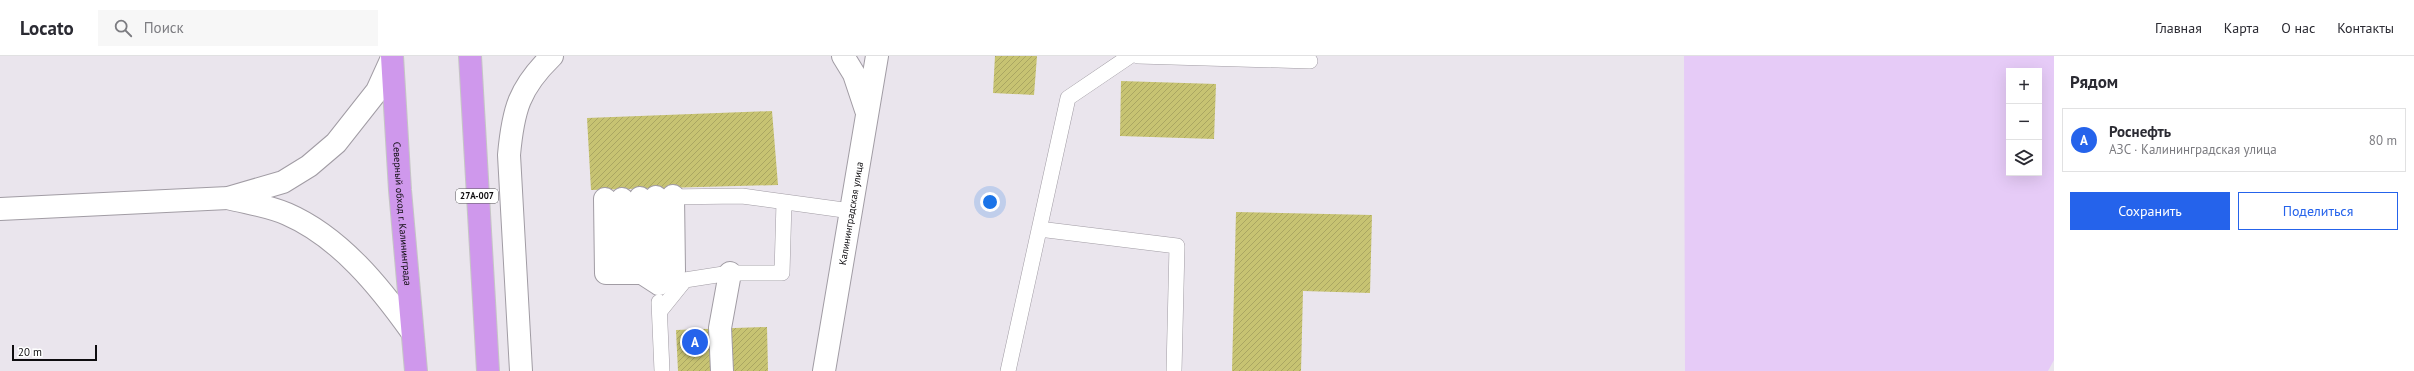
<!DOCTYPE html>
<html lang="ru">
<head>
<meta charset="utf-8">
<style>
  body { margin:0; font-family:"PT Sans",sans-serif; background:#f7f7f7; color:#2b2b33 }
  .controls { position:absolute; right:12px; top:12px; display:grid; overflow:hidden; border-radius:0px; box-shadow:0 4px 16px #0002 }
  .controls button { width:36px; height:36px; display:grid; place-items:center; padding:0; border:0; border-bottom:1px solid #e1e1e2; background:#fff; color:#2b2b33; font:20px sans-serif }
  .scale { position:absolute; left:12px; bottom:10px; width:85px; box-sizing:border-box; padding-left:4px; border:2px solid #0e0c0f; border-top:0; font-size:11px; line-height:14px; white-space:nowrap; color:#0e0c0f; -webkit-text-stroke:3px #fff; paint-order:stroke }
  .you { position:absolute; left:990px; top:146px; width:14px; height:14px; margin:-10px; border:3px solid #fff; border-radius:50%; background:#1a73e8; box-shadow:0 0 0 6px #1a73e833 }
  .badge { display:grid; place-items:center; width:26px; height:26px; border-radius:50%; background:#2563eb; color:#fff; font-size:13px; font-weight:700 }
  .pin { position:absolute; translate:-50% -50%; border:2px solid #fff; box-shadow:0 1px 4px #0006 }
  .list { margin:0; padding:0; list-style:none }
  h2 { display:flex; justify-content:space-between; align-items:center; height:52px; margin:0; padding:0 16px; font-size:17px }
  h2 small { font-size:13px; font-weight:400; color:#7c7c81 }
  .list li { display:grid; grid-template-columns:26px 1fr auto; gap:12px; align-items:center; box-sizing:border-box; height:64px; margin:0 8px 8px; padding:0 8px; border:1px solid #e1e1e2; border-radius:0px }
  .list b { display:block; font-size:15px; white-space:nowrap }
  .list p { margin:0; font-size:13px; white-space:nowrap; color:#7c7c81 }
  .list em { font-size:13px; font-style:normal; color:#7c7c81 }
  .actions { display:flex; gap:8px; padding:12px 16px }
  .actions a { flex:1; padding:9px 0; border:1px solid #2563eb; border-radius:0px; text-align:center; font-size:14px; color:#2563eb }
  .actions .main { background:#2563eb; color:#fff }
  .icon { flex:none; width:22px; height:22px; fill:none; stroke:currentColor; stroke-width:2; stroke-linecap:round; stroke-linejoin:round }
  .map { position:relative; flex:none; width:2054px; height:315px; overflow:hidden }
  header { display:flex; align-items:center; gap:24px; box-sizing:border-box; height:56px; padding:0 20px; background:#fff; border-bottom:1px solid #e1e1e2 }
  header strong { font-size:19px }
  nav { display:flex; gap:22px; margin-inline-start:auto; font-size:14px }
  .search { width:280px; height:36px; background:#f7f7f7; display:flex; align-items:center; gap:10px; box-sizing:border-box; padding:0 14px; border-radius:0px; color:#7c7c81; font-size:15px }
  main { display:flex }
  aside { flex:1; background:#fff }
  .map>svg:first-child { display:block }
  .green { fill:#e6cbf7; fill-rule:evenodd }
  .building { fill:url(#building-hatch) }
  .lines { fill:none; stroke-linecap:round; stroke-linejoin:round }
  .service-casing { stroke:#a19ca4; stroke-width:16 }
  .minor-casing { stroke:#a19ca4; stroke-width:24 }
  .tertiary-casing { stroke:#a19ca4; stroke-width:24 }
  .trunk-casing { stroke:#c5c5c5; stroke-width:24 }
  .service { stroke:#fff; stroke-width:15 }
  .minor { stroke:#fff; stroke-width:22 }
  .tertiary { stroke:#fff; stroke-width:22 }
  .trunk { stroke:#cf98ec; stroke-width:22 }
  .labels { text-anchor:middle; stroke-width:3; stroke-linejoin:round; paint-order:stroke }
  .shield { fill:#fff; stroke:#565557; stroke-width:1 }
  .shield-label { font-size:9px; font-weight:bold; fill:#0e0c0f }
  .street-label { font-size:10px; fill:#0e0c0f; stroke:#fff }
</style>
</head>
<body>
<header>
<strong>Locato</strong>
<div class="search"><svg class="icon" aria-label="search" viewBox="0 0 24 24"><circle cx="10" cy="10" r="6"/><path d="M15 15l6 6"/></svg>Поиск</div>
<nav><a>Главная</a><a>Карта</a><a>О нас</a><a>Контакты</a></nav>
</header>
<main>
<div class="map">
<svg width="2054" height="315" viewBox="0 0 2054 315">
  <defs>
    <pattern id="building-hatch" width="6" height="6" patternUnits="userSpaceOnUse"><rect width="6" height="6" fill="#c7c372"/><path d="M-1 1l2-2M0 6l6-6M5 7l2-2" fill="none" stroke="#aaa662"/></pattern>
  </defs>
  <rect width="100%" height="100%" fill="#eae5ed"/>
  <!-- green -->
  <path class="green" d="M1684,0H2054V304L2048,315H1685ZM2009,15H2039V117H2009Z"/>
  <!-- building -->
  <path class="building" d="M995,0H1037L1034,39L993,37Z
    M1121,25L1216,28L1214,83L1120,80Z
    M772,55L778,129L591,134L587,62Z
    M1236,156L1372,159L1370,237L1303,235L1301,315H1232Z
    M767,271L768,315H678L676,274Z"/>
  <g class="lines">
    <!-- service casing -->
    <g class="service-casing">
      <path id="service" d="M1138,0L1310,5
        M665,141L742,140L851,155
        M1039,173L1177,190L1174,315
        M659,246L662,315
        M660,255L685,224L730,217H782L784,146
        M1008,315L1068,42L1130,0"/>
    </g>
    <!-- minor casing -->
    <g class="minor-casing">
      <path id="minor" d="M656,141L659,228
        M640,142L642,217L659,228
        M605,143L606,217H624
        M622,143L624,217H642
        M659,228L674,215L673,140
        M722,315L720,272L730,217"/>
    </g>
    <!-- tertiary casing -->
    <g class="tertiary-casing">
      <g id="tertiary">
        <path d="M843,0L854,18L866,54"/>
        <path d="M228,142C247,147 269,150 287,158C340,181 380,231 412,276"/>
        <path d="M0,153L228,142L283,126L309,110L336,87L377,35L392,2"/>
        <path d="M521,315L509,99C513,54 519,32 552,0"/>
        <path id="s1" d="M824,315L877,0"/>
      </g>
    </g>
    <!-- trunk casing -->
    <g class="trunk-casing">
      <g id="trunk">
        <path id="s2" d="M392,0L400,134L416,315"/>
        <path d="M470,0L488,315"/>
      </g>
    </g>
    <!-- service -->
    <use href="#service" class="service"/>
    <!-- minor -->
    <use href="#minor" class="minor"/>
    <!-- tertiary -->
    <use href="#tertiary" class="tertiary"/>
    <!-- trunk -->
    <use href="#trunk" class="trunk"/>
  </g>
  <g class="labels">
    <!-- shield labels -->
    <rect class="shield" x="456" y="133" width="42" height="14" rx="3"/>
    <g class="shield-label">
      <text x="477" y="143">27А-007</text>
    </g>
    <!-- street labels -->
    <g class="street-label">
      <text dy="4" stroke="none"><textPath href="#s2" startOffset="158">Северный обход г. Калининграда</textPath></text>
      <text dy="4" stroke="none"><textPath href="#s1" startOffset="160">Калининградская улица</textPath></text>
    </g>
  </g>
</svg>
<div class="controls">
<button>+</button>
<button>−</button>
<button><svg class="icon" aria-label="layers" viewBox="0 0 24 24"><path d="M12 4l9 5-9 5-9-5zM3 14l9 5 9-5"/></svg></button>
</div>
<div class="scale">20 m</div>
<div class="you"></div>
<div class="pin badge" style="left:695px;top:286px">A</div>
</div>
<aside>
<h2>Рядом<small></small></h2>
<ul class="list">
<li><span class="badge">A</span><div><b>Роснефть</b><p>АЗС · Калининградская улица</p></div><em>80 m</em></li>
</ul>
<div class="actions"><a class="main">Сохранить</a><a>Поделиться</a></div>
</aside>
</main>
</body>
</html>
